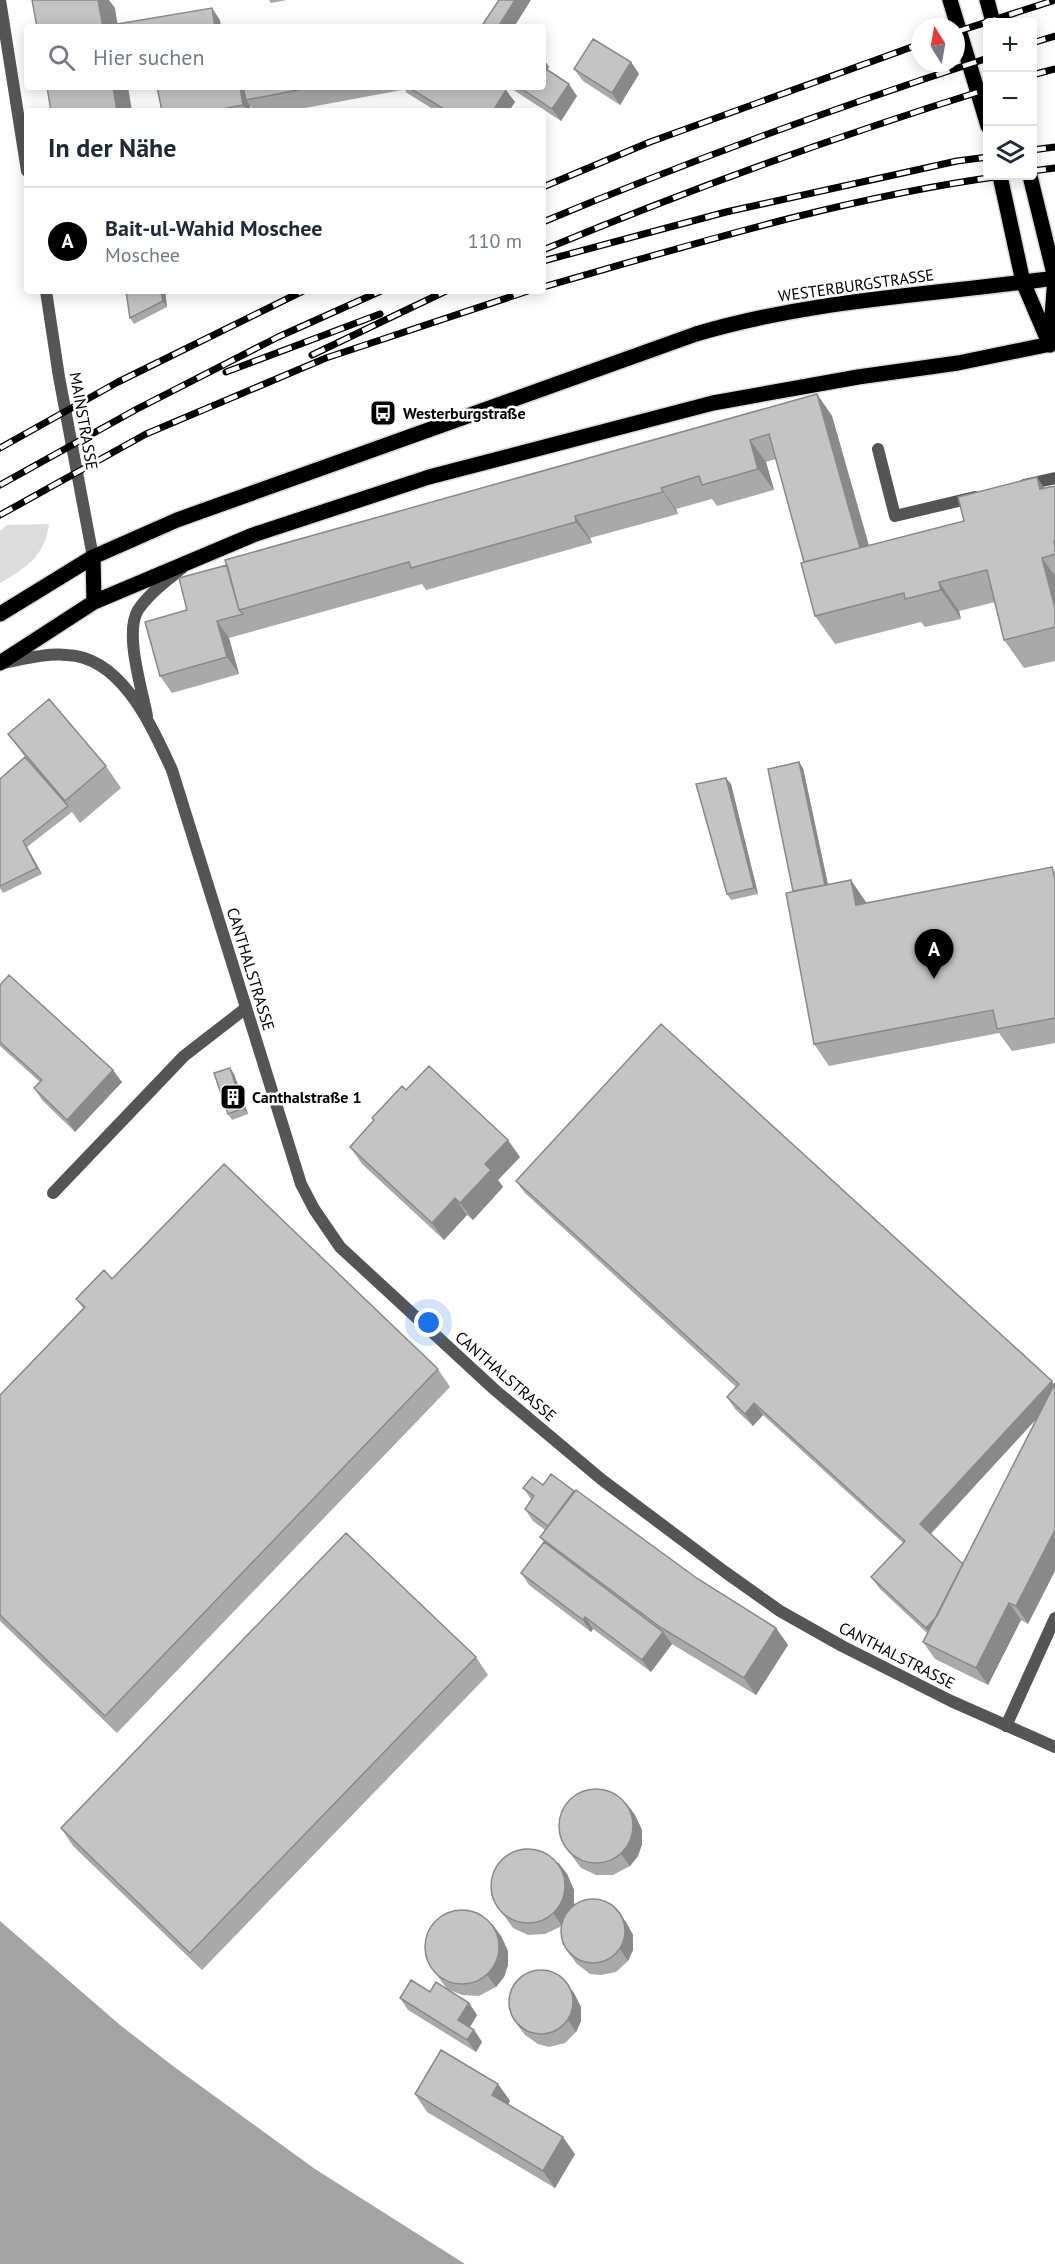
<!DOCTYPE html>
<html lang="de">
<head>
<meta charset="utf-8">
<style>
  body { margin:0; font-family:"PT Sans",sans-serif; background:#f6f6f7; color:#1f2937 }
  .controls { position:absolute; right:18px; top:18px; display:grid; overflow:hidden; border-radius:6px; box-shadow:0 3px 15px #0003 }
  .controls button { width:54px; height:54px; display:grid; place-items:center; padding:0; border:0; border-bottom:2px solid #e0e1e3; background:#fff; color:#1f2937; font:30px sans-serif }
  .compass { position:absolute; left:911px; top:18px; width:54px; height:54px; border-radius:50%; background:#fff; box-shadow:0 3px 15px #0003; rotate:349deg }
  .you { position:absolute; left:429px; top:1323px; width:21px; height:21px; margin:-15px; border:4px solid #fff; border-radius:50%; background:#1a73e8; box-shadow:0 0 0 9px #1a73e833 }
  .badge { display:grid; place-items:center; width:39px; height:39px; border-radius:50%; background:#000; color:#fff; font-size:20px; font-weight:700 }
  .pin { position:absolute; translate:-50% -50px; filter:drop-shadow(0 2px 3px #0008) }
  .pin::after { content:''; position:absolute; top:32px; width:21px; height:18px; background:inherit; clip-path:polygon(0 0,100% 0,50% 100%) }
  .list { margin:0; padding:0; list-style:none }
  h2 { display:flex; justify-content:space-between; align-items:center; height:78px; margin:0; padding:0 24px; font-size:26px }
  h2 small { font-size:20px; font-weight:400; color:#747a83 }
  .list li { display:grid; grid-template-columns:39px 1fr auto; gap:18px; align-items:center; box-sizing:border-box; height:108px; padding:0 24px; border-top:2px solid #e0e1e3 }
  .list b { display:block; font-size:22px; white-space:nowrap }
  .list p { margin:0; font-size:20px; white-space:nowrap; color:#747a83 }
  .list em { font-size:20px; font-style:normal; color:#747a83 }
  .icon { flex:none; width:33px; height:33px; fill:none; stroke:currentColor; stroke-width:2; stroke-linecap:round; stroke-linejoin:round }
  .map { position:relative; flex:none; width:1055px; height:2264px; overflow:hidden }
  .search { position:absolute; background:#fff; box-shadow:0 3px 15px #0003; left:24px; top:24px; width:522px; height:66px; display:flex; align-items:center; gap:15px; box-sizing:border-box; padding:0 21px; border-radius:6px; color:#747a83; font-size:22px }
  .panel { position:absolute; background:#fff; box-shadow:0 3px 15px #0003; left:24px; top:108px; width:522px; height:186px; border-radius:6px }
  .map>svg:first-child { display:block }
  .green { fill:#dcdcdc }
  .water { fill:#a3a3a3 }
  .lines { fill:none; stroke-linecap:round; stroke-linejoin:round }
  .primary-casing { stroke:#dbdbdb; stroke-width:18 }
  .service { stroke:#555; stroke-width:12 }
  .minor { stroke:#555; stroke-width:12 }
  .primary { stroke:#000; stroke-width:15 }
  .rail-casing { stroke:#000; stroke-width:7 }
  .rail { stroke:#fff; stroke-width:4.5; stroke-dasharray:14; stroke-linecap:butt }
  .wall { fill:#a9a9a9; fill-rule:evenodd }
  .shaded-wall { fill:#898989 }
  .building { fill:#c4c4c4; stroke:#898989; stroke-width:1.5 }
  .labels { text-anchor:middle; stroke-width:5; stroke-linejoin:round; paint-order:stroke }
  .street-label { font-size:16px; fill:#000; stroke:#fff }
  .poi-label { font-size:16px; font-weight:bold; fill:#000; stroke:#fff; text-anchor:start }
</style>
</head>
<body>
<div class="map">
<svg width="1055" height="2264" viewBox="0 0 1055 2264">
  <rect width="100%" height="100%" fill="#fff"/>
  <!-- green -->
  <path class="green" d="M49,524C45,556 26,568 0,583V531L7,525Z"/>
  <!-- water -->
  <path class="water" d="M0,1921L120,2025L173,2066L315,2169L465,2264H0Z"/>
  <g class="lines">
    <!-- primary casing -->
    <g class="primary-casing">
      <path id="primary" d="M950,0L988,126
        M987,0L993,22
        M1000,176L1023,282L1050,345
        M1030,176L1055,278L1050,340
        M93,557L94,602
        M0,614L93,557L177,520L696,334C813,299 935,295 1055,278
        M0,663L94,602L253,535L429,477L713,403L858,377L958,363L1055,343"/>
    </g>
    <!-- service -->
    <path class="service" d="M53,1193L184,1056L246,1008
      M1006,1726L1055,1618"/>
    <!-- minor -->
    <path class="minor" d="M0,0L27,171
      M46,291L59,377L93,557
      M878,449L895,516L975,497
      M1024,485L1055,478
      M3,663C24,659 46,653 67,655C122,657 152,727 172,770L301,1184L314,1209L340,1247L495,1390L601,1479L725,1572L780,1611L842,1646L951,1701L1055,1747
      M147,716C142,689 124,633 138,610C149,593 167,581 182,568"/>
    <!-- primary -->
    <use href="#primary" class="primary"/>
    <!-- rail casing -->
    <g class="rail-casing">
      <path id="rail" d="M956,32L1055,0
        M1032,43L1055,36
        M1032,75L1055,69
        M1032,150L1055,147
        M1032,171L1055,168
        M543,187L650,142L920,44
        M543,222C689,161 837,107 988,58
        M543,250C688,190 837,136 988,89
        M543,261L726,212L957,161L988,157
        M543,287C694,244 846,197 1002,176
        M312,355L446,291
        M226,372L380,314
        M0,448L118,382L303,291
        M0,485L137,409L278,337L381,291
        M0,515L146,434L326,358L528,291"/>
    </g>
    <!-- rail -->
    <use href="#rail" class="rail"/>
  </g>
  <!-- wall -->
  <path class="wall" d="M269,0H287L271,3Z
    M543,58L549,67L547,69L577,96L561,121L509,87H543Z
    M631,62L639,74L620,105L583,81L574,69Z
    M157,87H401L402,90L289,111H254L250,105L251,111H162Z
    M403,87H502L515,102L509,111H436L407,93Z
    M165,291L167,307L134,324L130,318Z
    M817,394L832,416L869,545L964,521L1044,488L1055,486V661L1024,668L1004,640L995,602L959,611L961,619L925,627L921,622L835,644L815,616L804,562L776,459L766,462L774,490L717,506L712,499L676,509L678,514L590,538L592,543L426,590L422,584L229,638L239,674L172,693L160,676L187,610Z
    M8,734L106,766L121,788L80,823L72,812L27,847L42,874L3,893L0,888V779L25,757Z
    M803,768L828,885L867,903L1055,871V1043L1012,1051L999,1033L829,1066L814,1044L793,891Z
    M731,784L758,894L731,900L727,894Z
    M0,985L122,1082L75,1132L42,1100L34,1088L40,1082L0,1046Z
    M230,1068L234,1074L248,1114L232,1120L228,1114Z
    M406,1090L520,1157L498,1180L503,1187L473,1220L467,1215L444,1240L362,1164L350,1147L374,1121L372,1118Z
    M516,1181L1052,1381L1028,1624L1021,1620L988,1685L935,1659L923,1642L927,1633L880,1589L871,1577L903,1543L763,1415L753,1426L735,1409L727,1397L736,1387L525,1193ZM1037,1418L963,1564L931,1534Z
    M112,1279L438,1369L450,1387L117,1733L0,1621V1395L83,1308L76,1299Z
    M543,1485L574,1491L698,1579L776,1628L788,1645L756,1695L672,1644L651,1672L593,1629L591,1632L529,1585L521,1573L544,1542L540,1537L545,1530L533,1521L525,1509L531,1499L523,1488Z
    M476,1657L488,1675L202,1970L73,1846L61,1828Z
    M626,1803L635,1815L642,1830V1844L638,1856L630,1866L613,1875H596L581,1868L563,1844Z
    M567,1874L574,1890V1904L573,1907L626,1922L633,1935V1950L628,1961L616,1972L601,1975L590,1974L577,1964L568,1952L562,1926L545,1934L528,1935L513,1928L495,1903Z
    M492,1924L501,1936L508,1951V1965L504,1977L496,1987L479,1996L462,1995L447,1989L429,1964Z
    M430,1992L469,2003L477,2015L470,2027L474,2030L482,2042L476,2052L408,2010L400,1998Z
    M574,1993L581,2007V2021L576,2032L565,2043L549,2047L538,2044L525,2035L516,2023Z
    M498,2084L510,2101L508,2104L575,2154L555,2188L427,2112L415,2094Z"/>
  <!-- shaded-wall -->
  <path class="shaded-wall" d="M98,0H109L115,8L118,27H103Z
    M515,0H531L514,27H498Z
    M212,8L220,20L221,27H215Z
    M543,58L549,67L545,74L543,72Z
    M631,62L639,74L620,105L612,93Z
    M569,84L577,96L561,121L552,109Z
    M113,87H128L132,111H117Z
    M240,87H246V100L250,105L251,111H248L243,105Z
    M506,90L515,102L509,111H493Z
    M161,291H165L167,307L163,301Z
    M817,394L832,416L877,575L862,554Z
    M750,440L766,462L774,490L758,469Z
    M1037,477L1055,504L1040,489Z
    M661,488L676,509L678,514L663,492Z
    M575,516L590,538L592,543L576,522Z
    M1042,558L1055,576V608Z
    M939,582L959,611L961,619L941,590Z
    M217,621L229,638L239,674L227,657Z
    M799,762L803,768L833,908L829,902Z
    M726,778L731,784L758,894L754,888Z
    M23,841L27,847L42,874L37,868Z
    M851,880L866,902L871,926L856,905Z
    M230,1068L234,1074L248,1114L243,1108Z
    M113,1070L122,1082L75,1132L67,1120Z
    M508,1140L520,1157L498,1180L503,1187L473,1220L460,1203L485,1164Z
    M455,1198L467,1215L444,1240L432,1223Z
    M1052,1381L1055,1386V1399L928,1536L920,1524Z
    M754,1403L763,1415L753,1426L745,1414Z
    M1055,1530V1571L1028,1624L1016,1606Z
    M1009,1603L1021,1620L988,1685L976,1668Z
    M947,1604L934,1639L926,1628Z
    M585,1617L593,1629L591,1632L583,1620Z
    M776,1628L788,1645L756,1695L744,1678Z
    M663,1632L672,1644L651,1672L642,1660Z
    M626,1803L635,1815L642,1830V1844L638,1856L630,1866L621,1854Z
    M558,1862L567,1874L574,1890V1904L570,1916L562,1926L554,1914Z
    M617,1910L626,1922L633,1935V1950L628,1961L620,1949Z
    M492,1924L501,1936L508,1951V1965L504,1977L496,1987L487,1975Z
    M565,1981L574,1993L581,2007V2021L576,2032L568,2020Z
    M469,2003L477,2015L467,2032L458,2020Z
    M474,2030L482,2042L476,2052L467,2040Z
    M498,2084L510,2101L504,2112L492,2095Z
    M563,2137L575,2154L555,2188L543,2171Z"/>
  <!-- building -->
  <path class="building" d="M32,0H98L103,27H37Z
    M499,0H515L498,27H481Z
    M212,8L215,27H112L111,25Z
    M593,39L631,62L612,93L574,69Z
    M543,67L569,84L552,109L519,87H543Z
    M47,87H113L117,111H51Z
    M157,87H240L243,105L211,111H162Z
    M243,87H314L246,100Z
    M408,87H502L506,90L493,111H447Z
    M126,291H161L163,301L130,318Z
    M817,394L860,548L804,562L769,434L750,440L758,469L702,485L699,476L661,488L663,492L575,516L576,522L411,568L409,562L239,610L225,560Z
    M1037,477L1040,489L1055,486V541H1054L1055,547V554L1042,558L1055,608V627L1004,640L987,570L939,582L941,590L905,599L904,593L815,616L801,563L964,521L958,497Z
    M227,565L239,610L243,614L217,621L227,657L160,676L145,622L187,610L179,578Z
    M49,699L106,766L65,801L8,734Z
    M25,757L68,806L23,841L37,868L0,886V779Z
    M799,762L825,885L793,891L768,769Z
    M726,778L754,888L727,894L696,784Z
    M1052,867L1055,880V1018L997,1029L993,1010L814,1044L786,893L851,880L856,905Z
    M9,975L113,1070L67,1120L34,1088L42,1080L0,1042V985Z
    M661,1024L1052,1381L920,1524L963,1564L937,1616L926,1628L871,1577L905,1541L754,1403L745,1414L727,1397L739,1384L516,1181Z
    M429,1066L508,1140L485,1164L491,1170L460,1203L455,1198L432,1223L350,1147L374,1120L372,1118L402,1086L406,1090Z
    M230,1068L243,1108L228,1114L214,1073Z
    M224,1164L438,1369L105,1716L0,1615V1395L85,1307L76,1299L104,1270L112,1279Z
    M1055,1383V1530L1016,1606L1009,1603L976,1668L923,1642Z
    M551,1474L574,1491L548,1526L525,1509L534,1496L523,1488L532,1477L543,1485Z
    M576,1490L698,1579L776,1628L744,1678L660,1627L540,1537Z
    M346,1533L476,1657L190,1953L61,1828Z
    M544,1542L663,1632L642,1660L585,1617L583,1620L521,1573Z
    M559 1826a37 37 0 1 1 74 0a37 37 0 1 1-74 0Z
    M491 1886a37 37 0 1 1 74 0a37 37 0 1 1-74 0Z
    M561 1931a32 32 0 1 1 64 0a32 32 0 1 1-64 0Z
    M425 1947a37 37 0 1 1 74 0a37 37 0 1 1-74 0Z
    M509 2002a32 32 0 1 1 64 0a32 32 0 1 1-64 0Z
    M411,1980L430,1992L436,1982L469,2003L458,2020L474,2030L467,2040L400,1998Z
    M441,2050L498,2084L492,2095L563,2137L543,2171L415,2094Z"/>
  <!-- icons -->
  <defs>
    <g id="bus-square" transform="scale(1.35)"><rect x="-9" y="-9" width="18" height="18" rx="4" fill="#000" stroke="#fff"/><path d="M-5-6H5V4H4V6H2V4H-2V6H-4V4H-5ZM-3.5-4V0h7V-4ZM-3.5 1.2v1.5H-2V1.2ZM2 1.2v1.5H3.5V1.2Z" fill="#fff"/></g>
    <g id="building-square" transform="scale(1.35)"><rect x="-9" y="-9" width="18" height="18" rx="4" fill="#000" stroke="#fff"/><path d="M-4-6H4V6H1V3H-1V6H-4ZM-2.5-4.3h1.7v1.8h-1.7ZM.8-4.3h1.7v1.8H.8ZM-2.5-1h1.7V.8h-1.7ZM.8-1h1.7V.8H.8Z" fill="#fff"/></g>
  </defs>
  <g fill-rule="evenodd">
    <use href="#bus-square" x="383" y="413"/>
    <use href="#building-square" x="233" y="1097"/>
  </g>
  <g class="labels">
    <!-- street labels -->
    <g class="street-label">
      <text transform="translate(856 285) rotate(-8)" y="6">WESTERBURGSTRASSE</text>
      <text transform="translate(84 421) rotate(80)" y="6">MAINSTRASSE</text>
      <text transform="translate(251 969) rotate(73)" y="6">CANTHALSTRASSE</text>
      <text transform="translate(506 1376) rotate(41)" y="6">CANTHALSTRASSE</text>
      <text transform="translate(897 1655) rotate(27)" y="6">CANTHALSTRASSE</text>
    </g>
    <!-- poi labels -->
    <g class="poi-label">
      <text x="403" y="419">Westerburgstraße</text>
      <text x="252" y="1103">Canthalstraße 1</text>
    </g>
  </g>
</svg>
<div class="controls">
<button>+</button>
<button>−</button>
<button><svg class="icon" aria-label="layers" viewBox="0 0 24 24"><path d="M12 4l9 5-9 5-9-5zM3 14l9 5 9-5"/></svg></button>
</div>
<svg class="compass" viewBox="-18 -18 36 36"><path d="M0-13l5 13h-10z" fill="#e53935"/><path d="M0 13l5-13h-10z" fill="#747a83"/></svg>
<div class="you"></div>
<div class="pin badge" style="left:934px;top:979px">A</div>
<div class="search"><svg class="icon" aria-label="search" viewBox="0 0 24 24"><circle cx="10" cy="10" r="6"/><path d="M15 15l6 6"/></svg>Hier suchen</div>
<section class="panel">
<h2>In der Nähe<small></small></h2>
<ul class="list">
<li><span class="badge">A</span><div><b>Bait-ul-Wahid Moschee</b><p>Moschee</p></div><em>110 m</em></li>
</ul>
</section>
</div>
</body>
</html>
